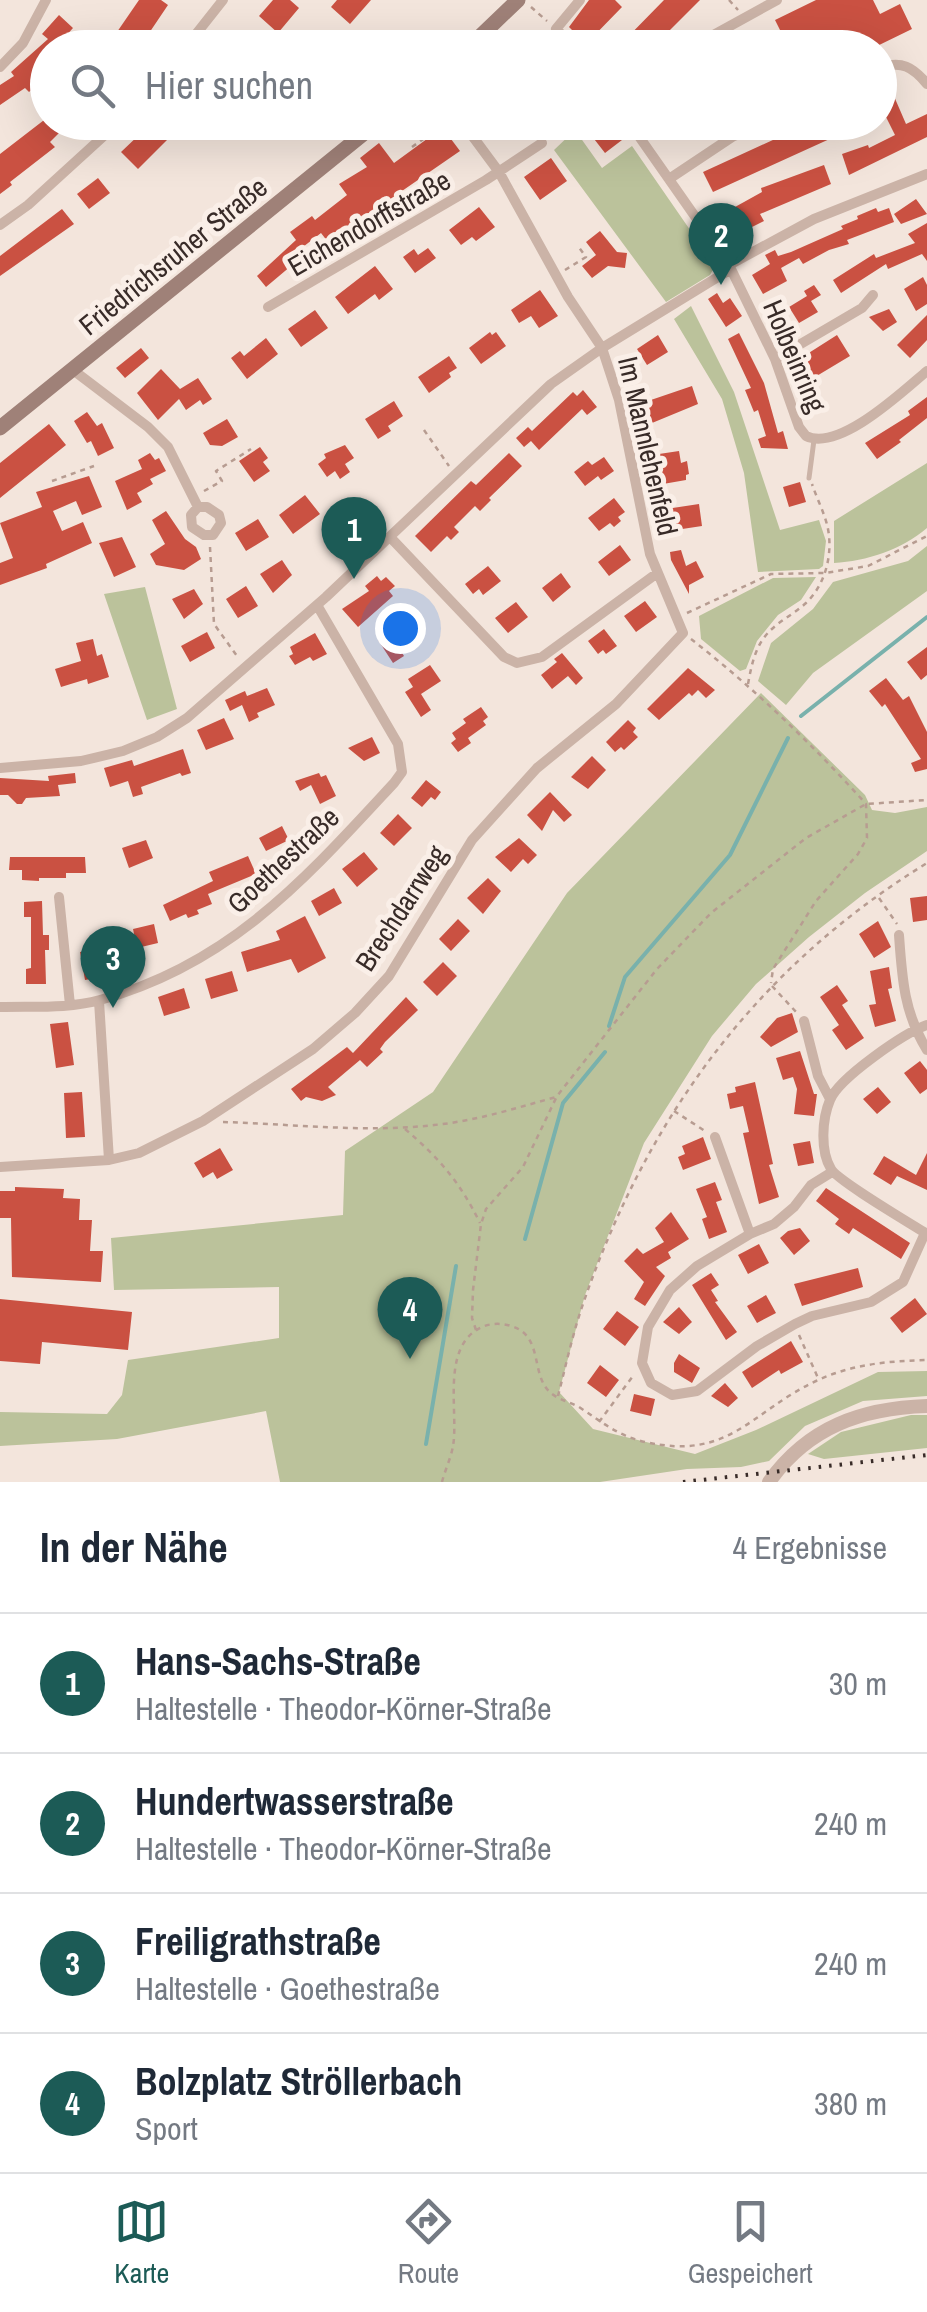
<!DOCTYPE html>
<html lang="de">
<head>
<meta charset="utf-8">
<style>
  body { margin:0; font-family:"Archivo Narrow",sans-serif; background:#f6f6f7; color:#1f2937 }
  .you { position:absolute; left:400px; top:628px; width:35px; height:35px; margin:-25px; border:8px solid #fff; border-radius:50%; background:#1a73e8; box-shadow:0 0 0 15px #1a73e833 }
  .badge { display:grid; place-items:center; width:65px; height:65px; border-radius:50%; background:#1c5b56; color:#fff; font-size:32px; font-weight:700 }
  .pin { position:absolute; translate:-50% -82px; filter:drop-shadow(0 2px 5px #0008) }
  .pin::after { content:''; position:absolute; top:52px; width:35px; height:30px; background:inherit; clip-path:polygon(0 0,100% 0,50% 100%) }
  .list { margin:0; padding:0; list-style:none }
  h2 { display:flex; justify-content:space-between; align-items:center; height:130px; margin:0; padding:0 40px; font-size:42px }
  h2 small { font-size:32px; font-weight:400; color:#747a83 }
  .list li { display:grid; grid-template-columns:65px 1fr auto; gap:30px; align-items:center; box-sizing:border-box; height:140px; padding:0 40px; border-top:2px solid #e0e1e3 }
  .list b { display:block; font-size:38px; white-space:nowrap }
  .list p { margin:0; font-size:32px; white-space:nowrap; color:#747a83 }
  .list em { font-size:32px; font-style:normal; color:#747a83 }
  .icon { flex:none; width:55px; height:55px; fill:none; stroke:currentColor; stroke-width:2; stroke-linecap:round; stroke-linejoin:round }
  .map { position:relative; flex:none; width:927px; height:1482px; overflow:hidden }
  .search { position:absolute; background:#fff; box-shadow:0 10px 40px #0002; left:30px; right:30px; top:30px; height:110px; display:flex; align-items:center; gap:25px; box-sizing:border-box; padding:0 35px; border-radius:55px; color:#747a83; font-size:38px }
  .sheet { height:690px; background:#fff }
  nav { display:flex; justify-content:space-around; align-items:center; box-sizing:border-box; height:140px; border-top:2px solid #e0e1e3; background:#fff; font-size:28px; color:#747a83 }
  nav a { display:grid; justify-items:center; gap:5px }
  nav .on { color:#1c5b56 }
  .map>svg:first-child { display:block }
  .green { fill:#bbc29b }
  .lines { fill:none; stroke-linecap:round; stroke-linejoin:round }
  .stream { stroke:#79b1ac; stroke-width:4 }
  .building { fill:#ca5142 }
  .path { stroke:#b79c91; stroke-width:2.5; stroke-dasharray:5 5; stroke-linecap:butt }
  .service { stroke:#cbb3a7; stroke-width:5 }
  .minor { stroke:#cbb3a7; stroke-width:10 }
  .tertiary { stroke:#cbb3a7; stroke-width:14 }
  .secondary { stroke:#9f8178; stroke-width:15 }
  .rail { stroke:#382b28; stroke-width:4; stroke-dasharray:2.5 8; stroke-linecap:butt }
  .labels { text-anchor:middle; stroke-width:10; stroke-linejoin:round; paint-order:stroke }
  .street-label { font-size:28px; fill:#382b28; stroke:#faefe8 }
</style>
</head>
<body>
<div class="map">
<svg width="927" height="1482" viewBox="0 0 927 1482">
  <rect width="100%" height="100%" fill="#f3e5dc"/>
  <!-- green -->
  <path class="green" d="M575,130L602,168L632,146L715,266L710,275L666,302L554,150Z
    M691,306L734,392L780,530L819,520L826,541L823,566L819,569L758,572L744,473L722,399L674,319Z
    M927,463V528C901,550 867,561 834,563V521Z
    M927,546V591L813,673L786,705L758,681L771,643L813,609L833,582L908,561Z
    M816,577L801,600L778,615L757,641L746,669L740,671L701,639L699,616L773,578Z
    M145,587L177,709L147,720L104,594Z
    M761,693L865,795L872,810L895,813L927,807V851L865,893L809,937L756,984L712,1036L644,1143L585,1295L559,1392L593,1429L695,1454L756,1430L878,1372L927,1371V1396L863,1401L805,1426L769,1461L741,1467L687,1469L600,1482H280L266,1411L117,1439L0,1446V1412L107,1414L122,1395L128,1360L279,1338V1287L114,1290L111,1238L343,1215L345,1151L433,1092L567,893Z
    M911,1415H927V1448L824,1459L808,1454L841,1432Z"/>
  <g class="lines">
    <!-- stream -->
    <path class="stream" d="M801,716L927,617
      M609,1026L625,977L730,855L788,738
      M525,1239L563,1103L605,1052
      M426,1444L456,1266"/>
  </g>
  <!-- building -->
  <path class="building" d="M139,0H161L168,5L139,48H106Z
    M273,0H290L299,8L278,33L259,16Z
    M337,0H371L350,24L331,7Z
    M589,0H615L622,7L586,44L569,27Z
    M664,0H700L652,48H617Z
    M816,0H873L880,14L900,4L912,29L873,48H789L775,20Z
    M59,15L73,28L55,48H48V76L29,92L25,88L0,105V85L14,76L11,72L48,39L42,34Z
    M753,31L762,48H722Z
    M890,87L906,124L927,114V137L849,175L842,154L868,145L869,148L895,135L885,115L880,117V92Z
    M48,117V122H70L50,142L55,147L10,182L12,185L0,194V154Z
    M158,122H185L138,169L121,152L141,133L145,137Z
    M609,122L622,140L605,153L591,135Z
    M812,122H867L713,192L703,172Z
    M445,131L460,151L328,242L321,233L299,250L304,255L266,287L257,276L296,240L290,232L312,216L315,220L347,195L339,184L367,167L360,158L379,143L394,163L431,136L434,139Z
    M551,158L567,181L540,200L524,177Z
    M824,165L831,184L760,214L764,221L738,234L726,212L762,192L761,188Z
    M98,178L110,193L89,209L77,194Z
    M916,199L927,214L901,224L894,214Z
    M479,207L495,227L476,241L472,237L461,245L449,230Z
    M876,208L878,212L889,208L894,222L847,240L849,244L829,250L803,264L799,258L781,268L787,281L763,294L752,275L770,264L765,255L775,250L778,256L791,252L843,229L841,226L858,219L857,216Z
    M62,209L74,224L0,276V256Z
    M927,223V261L922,254L888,269L886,264L841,293L833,280L874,254L876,258L915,243L908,234Z
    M600,231L617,252L627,253L625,268L608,266L592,278L582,266L596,255L586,242Z
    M428,248L436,258L415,273L403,257L414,249L418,255Z
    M375,266L393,289L379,300L375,294L348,314L335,297Z
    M923,277L927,285V304L916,311L904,289Z
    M814,285L821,295L811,301L818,312L799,323L789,307L807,296L804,291Z
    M540,290L558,316L539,328L531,316L519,323L511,310Z
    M717,293L723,303L730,298L742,316L726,327L708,299Z
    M889,309L897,322L883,331L869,317Z
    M315,310L328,328L301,347L288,329Z
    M927,315V340L910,358L897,345Z
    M490,332L492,335L496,332L506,346L481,364L469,348Z
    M739,333L764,383L778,433L783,431L788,449L761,448L758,439L766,436L758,410L754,412L745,390L751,388L728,339Z
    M658,335L668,352L647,365L637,349Z
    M837,335L850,356L805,383L793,363Z
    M266,338L278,354L247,379L231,358L240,351L244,356Z
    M141,348L149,358L125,378L116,368Z
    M449,356L457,368L449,373L451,377L429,393L418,377Z
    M161,369L180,389L198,378L212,399L203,405L200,400L186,410L179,399L158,420L137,393Z
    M692,386L698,404L652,423L645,402Z
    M583,390L597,407L587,415L582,409L539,450L531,441L524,447L516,438L528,427L532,431L573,392L577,396Z
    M927,397V418L899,440L901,442L877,459L865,443L910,415L908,411Z
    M394,401L403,416L388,426L391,431L378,439L365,419Z
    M87,412L97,426L102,423L114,448L98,456L91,441L87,443L74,421Z
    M227,419L238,437L222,446L210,445L203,433Z
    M49,424L66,445L0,498V463Z
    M345,445L354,458L345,464L350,472L340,479L335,471L327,477L318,464L326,458L324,454Z
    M260,447L268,458L263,462L270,471L254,482L239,461Z
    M679,451L681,463L687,461L689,474L686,475V480L663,484L662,479L659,480L656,466H661L659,454Z
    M150,453L155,460L159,458L166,471L150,479L153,484L137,493L142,502L127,510L115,481L142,469L138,460Z
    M509,453L522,466L489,498L491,500L480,511L475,506L454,527L459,532L451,540L447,536L431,552L415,536L471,481L476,485Z
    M604,457L614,471L601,480L598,476L585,486L574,472L588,461L592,465Z
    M89,476L102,507L82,515L76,501L53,511L62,531L83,522L92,543L46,564L47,568L0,585V563L13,558L0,523L42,507L36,492Z
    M800,482L806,502L789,507L783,487Z
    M305,495L320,514L293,534L279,515Z
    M614,498L625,512L618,517L621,521L614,527L610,523L599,531L588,518Z
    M699,504L702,526L669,531L666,509Z
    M166,511L185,539L196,547L201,559L184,570L156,565L150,554L165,544L152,520Z
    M258,519L269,537L246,551L235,533Z
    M122,537L136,567L114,577L99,543Z
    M620,545L631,560L609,576L598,562Z
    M681,550L686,566L696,561L704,577L689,585V594L671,560L670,552Z
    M282,560L292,575L273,593L260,574Z
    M488,566L501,581L483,595L479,589L473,594L465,584Z
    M561,573L571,587L553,602L542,588Z
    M377,576L381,581L386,577L395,586L389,591L393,596L358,627L342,609L369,591L365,586Z
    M246,586L258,606L238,618L226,599Z
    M194,589L203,604L184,619L172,599Z
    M645,601L657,617L636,632L624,616Z
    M516,602L528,617L508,633L495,618Z
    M402,618L416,637L399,648L404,656L393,663L378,640L385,635L383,631Z
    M604,629L617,646L606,654L603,650L598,654L588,641Z
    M207,632L215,648L190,662L181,646Z
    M315,633L327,654L313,661L310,657L295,665L289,656L293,654L290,647Z
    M93,639L97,656L102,654L109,677L88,684L87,679L61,687L55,669L81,661L76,643Z
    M927,647V675L921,680L907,662Z
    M562,653L583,678L576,685L568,676L552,689L541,675L557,662L554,659Z
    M430,665L441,681L421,694L431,710L421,717L405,692L413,687L408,679Z
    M688,668L715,690L706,698L698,690L692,696L689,693L659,720L647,709Z
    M886,678L903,700L909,696L927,732V769L915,772L911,763L921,759L885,704L882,707L869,691Z
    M267,688L275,705L257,713L259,717L249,722L242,705L230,711L225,700L245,691L247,696Z
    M481,707L488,717L483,721L486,725L468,738L471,743L458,752L451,743L456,739L452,733L466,723L463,719Z
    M224,718L234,739L206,750L197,730Z
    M628,720L636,728L633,732L638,737L624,750L621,747L615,752L606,742Z
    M372,737L380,753L364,761L348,748Z
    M183,749L191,773L182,776L180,773L141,787L143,794L133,797L128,781L110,787L104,768L132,760L134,766Z
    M592,756L606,770L588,789L571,777Z
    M75,773L76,783L58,785L60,796L26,798L22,804H17L8,795H0V778L49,781L48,776Z
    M319,773L321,777L326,775L336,796L320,804L311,785L300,791L295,781Z
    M426,780L441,792L435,800L431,797L422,807L411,798Z
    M550,792L572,815L564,822L553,810L542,831L527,815Z
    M398,814L412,828L394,846L380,833Z
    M282,826L289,840L266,851L259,838Z
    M519,838L537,855L528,864L523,859L511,872L495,857Z
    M146,840L153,858L129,868L122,848Z
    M364,852L378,869L357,887L342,869Z
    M248,856L256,874L208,894L212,904L197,910L199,914L188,918L186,914L170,921L163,905L213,881L209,872Z
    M10,857H85L86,873H66V878H39V881L22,880V870H9Z
    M488,878L501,891L483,914L467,898Z
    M334,888L342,903L319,916L311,901Z
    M927,896V920L913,922L910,898Z
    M42,901L43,935H49V950H45L46,984H26V969L31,968V917H24V902Z
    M305,916L326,958L298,973L291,959L247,972L241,952L280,940L276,931Z
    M458,919L470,931L451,951L439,939Z
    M878,921L891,947L874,958L859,934Z
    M154,924L158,943L137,948L133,929Z
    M114,946L123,973L85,980L80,952Z
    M443,962L457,976L437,996L423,982Z
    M889,967L892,988L888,989L896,1021L875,1027L869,1005L876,1004L870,971Z
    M232,971L238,991L211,999L205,979Z
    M837,985L848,1001L842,1005L864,1038L846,1050L832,1030L839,1025L820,997Z
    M184,988L190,1008L164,1016L158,997Z
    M406,997L418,1010L385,1042L380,1049L383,1052L367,1067L360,1060L328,1087L336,1095L322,1101L306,1097L301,1101L291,1089L347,1047L353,1053Z
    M792,1013L798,1032L771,1047L760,1037L777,1018Z
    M68,1022L74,1065L56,1068L50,1024Z
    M800,1051L814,1094H817L814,1116L794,1114L797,1089L793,1077L783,1080L776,1058Z
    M920,1061L927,1070V1089L920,1094L904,1073Z
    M755,1082L773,1164L769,1165L779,1197L759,1204L743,1133L749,1132L743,1106L730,1109L727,1094L736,1092L735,1087Z
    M878,1087L891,1102L877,1114L863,1099Z
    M82,1092L85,1137L66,1138L64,1093Z
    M703,1137L711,1159L683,1170L678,1157L685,1154L682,1146Z
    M810,1141L814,1163L798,1166L793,1144Z
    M220,1148L233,1170L217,1179L213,1172L203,1178L194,1163Z
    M927,1153V1190L897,1176L891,1185L873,1174L884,1156L916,1175Z
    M715,1182L722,1200L716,1202L727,1232L709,1239L702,1219L707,1217L696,1189Z
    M15,1187L64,1189L63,1198L80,1199L79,1220H92L90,1251H103L101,1282L12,1277L11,1218H0V1191H15Z
    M826,1188L910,1243L901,1259L853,1228L849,1234L835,1224L839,1219L816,1201Z
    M671,1212L689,1239L668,1252L671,1258L656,1267L665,1276L645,1306L634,1299L644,1282L624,1261L637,1248L643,1254L664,1242L655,1228Z
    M800,1228L810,1241L794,1255L780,1238L788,1231Z
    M759,1244L769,1263L748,1274L738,1255Z
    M858,1268L863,1287L802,1306L794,1284Z
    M711,1273L719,1285L711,1290L718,1301L715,1302L737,1332L726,1340L692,1285Z
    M766,1295L776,1313L757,1323L747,1306Z
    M915,1298L927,1314L902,1333L890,1318Z
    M0,1299L132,1312L128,1350L42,1342L40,1364L0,1361Z
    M679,1307L692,1322L679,1334L663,1322Z
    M617,1311L639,1327L625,1346L603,1329Z
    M791,1341L803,1362L781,1374L779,1370L752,1388L742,1372Z
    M679,1354L700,1368L692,1383L674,1372V1363Z
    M600,1365L619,1380L606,1397L587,1383Z
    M725,1383L738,1398L728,1407L711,1396Z
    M634,1394L655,1399L651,1416L630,1411Z"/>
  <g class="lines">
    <!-- path -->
    <path class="path" d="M729,0L738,10
      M531,7L547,21
      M412,147L446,123
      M565,270L586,257L578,246
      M424,430L449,466
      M52,481L94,466
      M204,491L222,481L216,471L251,449
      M210,547L214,624L237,656
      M687,613L771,574L825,573L868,566L927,536
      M691,639C754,688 813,745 866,804L867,838L858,854L816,901L773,969L771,983
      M748,684C751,668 754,652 763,639C774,623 792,616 806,603C825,585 833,555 828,529C825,514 817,499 812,484
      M879,898L897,924
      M772,986L797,1013
      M674,1111L705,1131
      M223,1122C292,1124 365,1133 434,1125C476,1121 516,1108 556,1097
      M405,1129C439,1158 460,1182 480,1223
      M476,1330L472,1318L473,1290L481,1224L486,1209L523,1167L557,1096L657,969L711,913L806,838L866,804L927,800
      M799,1335L818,1378
      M558,1396C566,1365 573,1332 584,1301C649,1114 758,967 927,863
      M599,1422L633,1376
      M442,1482C445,1470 451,1458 453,1446C459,1412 440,1346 482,1327C491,1323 502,1323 511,1326C545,1336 529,1376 552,1394C560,1400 570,1402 579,1407C602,1422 618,1436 645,1442C730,1461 750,1412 816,1381C852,1364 889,1361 927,1360"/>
    <!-- service -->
    <path class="service" d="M809,478L814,440"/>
    <!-- minor -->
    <path class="minor" d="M185,48L223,0
      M575,48L556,29L580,0
      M690,48L777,0
      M0,67L23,43L46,0
      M880,68C901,60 913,67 927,84
      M634,122L638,135L729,265L775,359L799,427L806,436C839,452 902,392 927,371
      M669,179L732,137L766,122
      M0,225L28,205L119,122
      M729,265L814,219L927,174
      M268,307L486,180L542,143
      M775,359L862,308L873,295
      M73,370L148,427L168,447L198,507L191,515L192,527L204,535H213L221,523L219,515L207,507H198
      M390,537L504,657L517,663L542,657L656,574
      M0,768L81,761L123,751L157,737L187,718L326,597L551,384L602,348L731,269
      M59,897L70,1005
      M899,935C902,978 904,1013 927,1050
      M99,1001L109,1160
      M0,1007C33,1006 68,1009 100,1000C231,964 306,878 394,783L402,772L398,744L317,605
      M804,1021L818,1076L830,1099
      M927,1025C904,1033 839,1078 830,1100C822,1119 820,1151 831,1169C838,1181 910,1223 927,1234
      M715,1137L750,1234
      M0,1167L109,1160L139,1153L203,1121L313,1049L355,1013L389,976L472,840L537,768L616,704L683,633L650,554L619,400L602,348L568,297L499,172L462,122
      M832,1172L811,1185L794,1207L774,1224L750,1234L697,1266L670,1290L648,1327L642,1363L651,1383L672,1395L697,1391L757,1346L795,1324L812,1316L871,1302L903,1282L925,1233"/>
    <!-- tertiary -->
    <path class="tertiary" d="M769,1482C808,1427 862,1408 927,1406"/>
    <!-- secondary -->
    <path class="secondary" d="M468,48L518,0
      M0,428L378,122"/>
    <!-- rail -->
    <path class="rail" d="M683,1482L927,1455"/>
  </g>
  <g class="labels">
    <!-- street labels -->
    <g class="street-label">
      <text transform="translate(369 223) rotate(-30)" y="10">Eichendorffstraße</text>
      <text transform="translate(173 256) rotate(-39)" y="10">Friedrichsruher Straße</text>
      <text transform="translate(795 356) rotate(67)" y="10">Holbeinring</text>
      <text transform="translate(648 446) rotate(77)" y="10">Im Mannlehenfeld</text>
      <text transform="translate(283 860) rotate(-43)" y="10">Goethestraße</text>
      <text transform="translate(401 908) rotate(-57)" y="10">Brechdarrweg</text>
    </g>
  </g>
</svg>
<div class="you"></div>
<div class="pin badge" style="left:354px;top:579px">1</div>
<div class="pin badge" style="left:721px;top:285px">2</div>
<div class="pin badge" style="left:113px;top:1008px">3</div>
<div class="pin badge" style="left:410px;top:1359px">4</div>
<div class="search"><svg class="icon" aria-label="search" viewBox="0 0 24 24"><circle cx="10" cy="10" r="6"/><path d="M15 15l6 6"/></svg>Hier suchen</div>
</div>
<section class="sheet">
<h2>In der Nähe<small>4 Ergebnisse</small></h2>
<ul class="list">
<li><span class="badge">1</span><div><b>Hans-Sachs-Straße</b><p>Haltestelle · Theodor-Körner-Straße</p></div><em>30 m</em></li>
<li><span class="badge">2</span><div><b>Hundertwasserstraße</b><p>Haltestelle · Theodor-Körner-Straße</p></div><em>240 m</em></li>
<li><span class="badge">3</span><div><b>Freiligrathstraße</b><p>Haltestelle · Goethestraße</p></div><em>240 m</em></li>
<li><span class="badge">4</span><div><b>Bolzplatz Ströllerbach</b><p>Sport</p></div><em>380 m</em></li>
</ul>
</section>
<nav>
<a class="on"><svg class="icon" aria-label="map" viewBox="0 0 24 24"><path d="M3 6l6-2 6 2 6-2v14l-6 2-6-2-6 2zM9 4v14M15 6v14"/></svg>Karte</a>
<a><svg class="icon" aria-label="directions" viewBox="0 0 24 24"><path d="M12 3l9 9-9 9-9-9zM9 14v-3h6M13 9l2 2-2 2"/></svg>Route</a>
<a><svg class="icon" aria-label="saved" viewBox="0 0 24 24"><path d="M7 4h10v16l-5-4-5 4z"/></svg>Gespeichert</a>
</nav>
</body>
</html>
